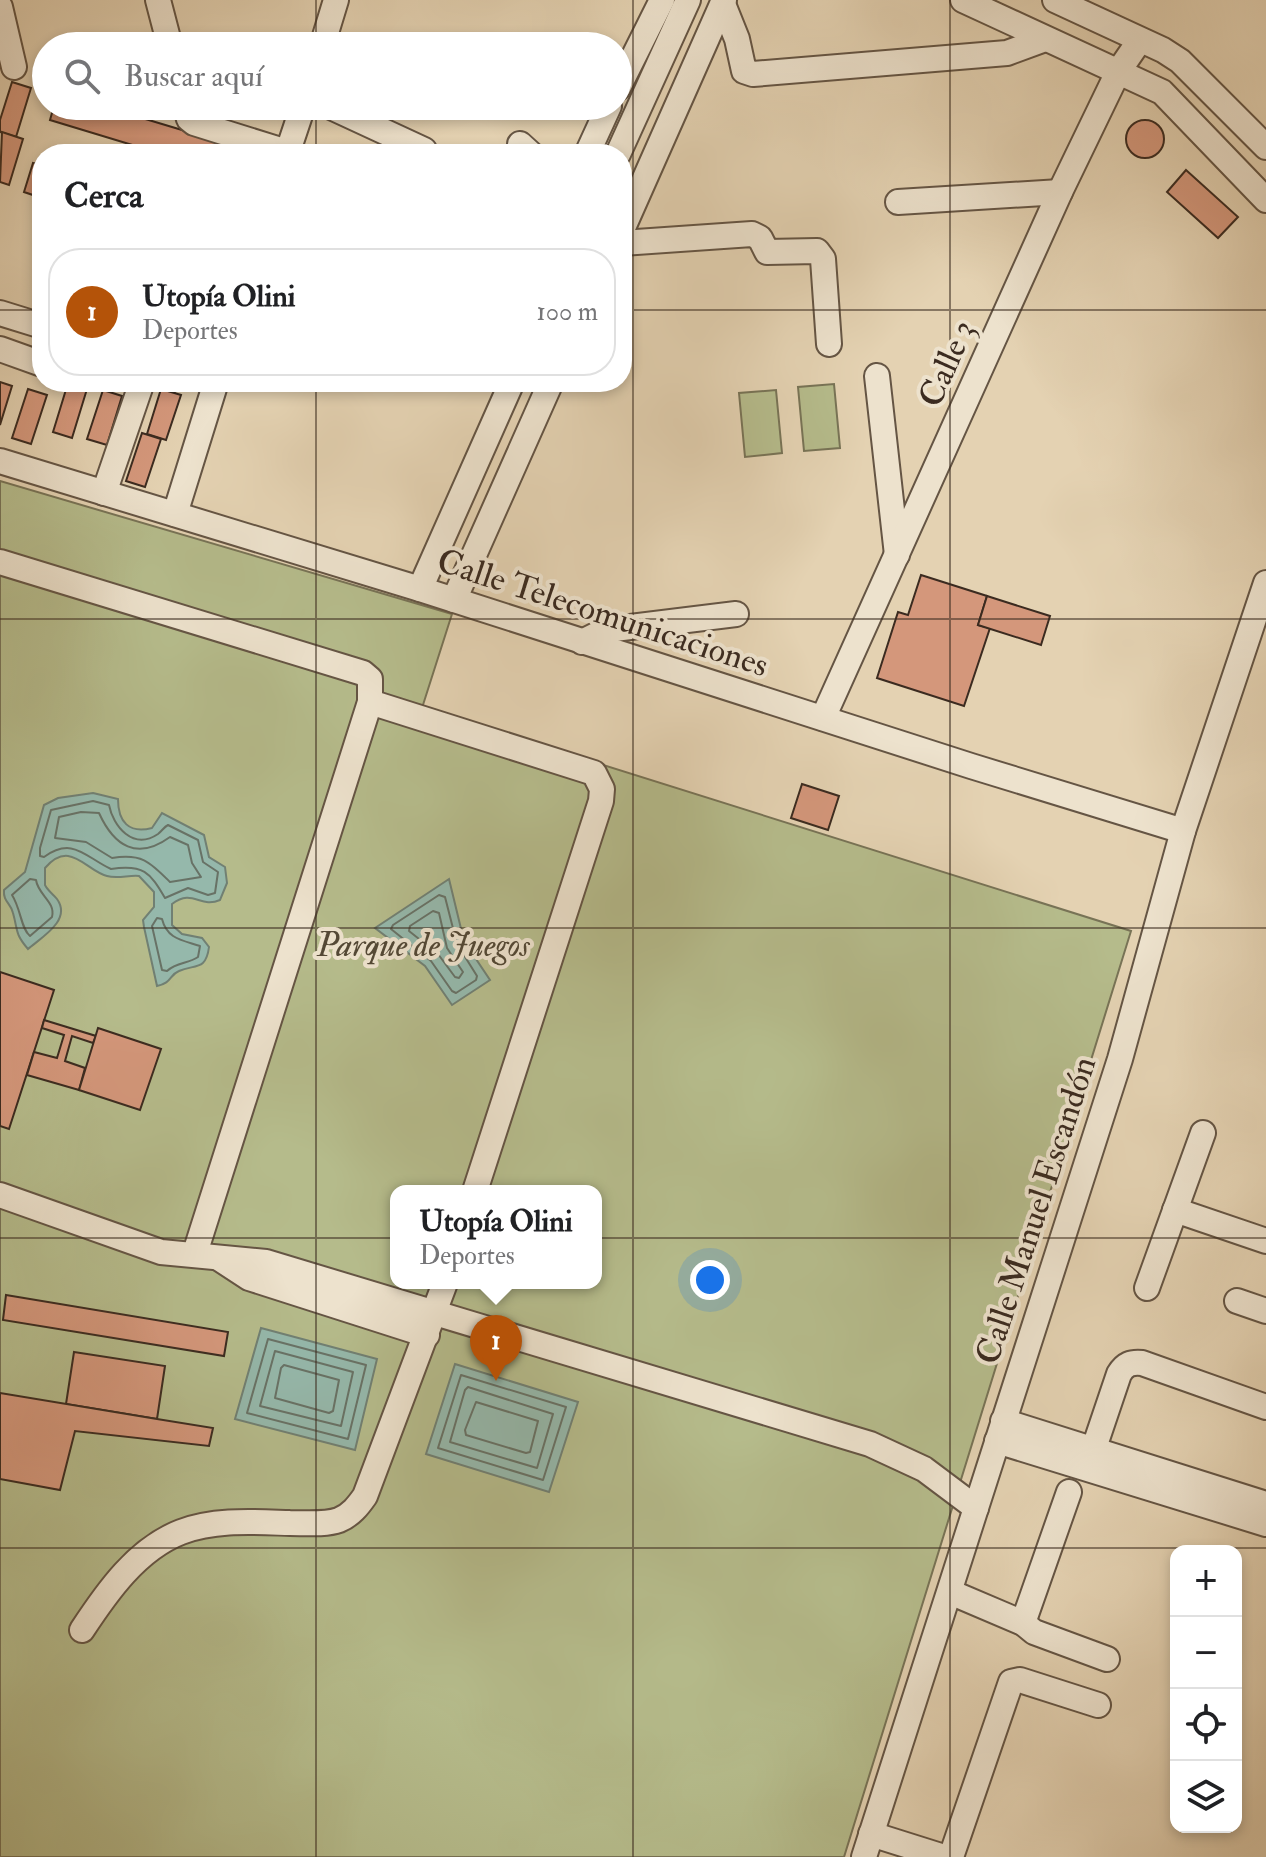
<!DOCTYPE html>
<html lang="es">
<head>
<meta charset="utf-8">
<style>
	:root { --surface:#fff; --page:#f2f2f2; --text:#202124; --muted:#757577; --line:#e0e0e0; --accent:#b45309 }
	body { margin:0; font-family:"IM FELL Double Pica",serif; background:var(--page); color:var(--text) }
	.controls { position:absolute; right:24px; bottom:24px; display:grid; overflow:hidden; border-radius:16px; box-shadow:0 4px 12px #0003 }
	.controls button { width:72px; height:72px; display:grid; place-items:center; padding:0; border:0; border-bottom:2px solid var(--line); background:var(--surface); color:var(--text); font:40px sans-serif }
	.you { position:absolute; left:710px; top:1280px; width:28px; height:28px; margin:-20px; border:6px solid #fff; border-radius:50%; background:#1a73e8; box-shadow:0 0 0 12px #1a73e833 }
	.badge { display:grid; place-items:center; width:52px; height:52px; border-radius:50%; background:var(--accent); color:#fff; font-size:26px; font-weight:700 }
	.pin { position:absolute; translate:-50% -66px; filter:drop-shadow(0 2px 4px #0008) }
	.pin::after { content:''; position:absolute; top:42px; width:28px; height:24px; background:inherit; clip-path:polygon(0 0,100% 0,50% 100%) }
	.popup { position:absolute; left:390px; top:1185px; width:212px; height:104px; box-sizing:border-box; display:grid; place-content:center; border-radius:16px; background:var(--surface); filter:drop-shadow(0 2px 6px #0005); font-size:26px; white-space:nowrap; color:var(--muted) }
	.popup b { font-size:30px; color:var(--text) }
	.popup::after { content:''; position:absolute; left:50%; top:100%; margin-left:-16px; border:16px solid transparent; border-top-color:var(--surface) }
	.list { margin:0; padding:0; list-style:none }
	h2 { display:flex; justify-content:space-between; align-items:center; height:104px; margin:0; padding:0 32px; font-size:34px }
	h2 small { font-size:26px; font-weight:400; color:var(--muted) }
	.list li { display:grid; grid-template-columns:52px 1fr auto; gap:24px; align-items:center; box-sizing:border-box; height:128px; margin:0 16px 16px; padding:0 16px; border:2px solid var(--line); border-radius:32px }
	.list b { display:block; font-size:30px; white-space:nowrap }
	.list p { margin:0; font-size:26px; white-space:nowrap; color:var(--muted) }
	.list em { font-size:26px; font-style:normal; color:var(--muted) }
	.icon { flex:none; width:44px; height:44px; fill:none; stroke:currentColor; stroke-width:2; stroke-linecap:round; stroke-linejoin:round }
	.map { position:relative; flex:none; width:1266px; height:1857px; overflow:hidden }
	.search { position:absolute; background:var(--surface); box-shadow:0 4px 12px #0003; left:32px; top:32px; width:600px; height:88px; display:flex; align-items:center; gap:20px; box-sizing:border-box; padding:0 28px; border-radius:44px; color:var(--muted); font-size:30px }
	.panel { position:absolute; background:var(--surface); box-shadow:0 4px 12px #0003; left:32px; top:144px; width:600px; height:248px; border-radius:32px }
	.map>svg:first-child { display:block }
	.green { fill:#b5bb8b; stroke:#787356; stroke-width:2; fill-rule:evenodd }
	.water { fill:#95b8ab; stroke:#718073; stroke-width:2 }
	.lines { fill:none; stroke-linecap:round; stroke-linejoin:round }
	.shore { stroke:#687266; stroke-width:2 }
	.building { fill:#d4977b; stroke:#3b2b20; stroke-width:2 }
	.minor-casing { stroke:#655544; stroke-width:28 }
	.minor { stroke:#ede2cd; stroke-width:24 }
	.grid { fill:none; stroke:#3b2b20; stroke-width:2; stroke-opacity:0.55 }
	.labels { text-anchor:middle; stroke-width:8; stroke-linejoin:round; paint-order:stroke }
	.street-label { font-size:34px; fill:#3b2b20; stroke:#ede2cd }
	.park-label { font-size:34px; font-style:italic; fill:#534835; stroke:#ede2cd }
</style>
</head>
<body>
<div class="map">
<svg width="1266" height="1857" viewBox="0 0 1266 1857">
	<rect width="100%" height="100%" fill="#e4d2b2"/>
	<filter id="stains"><feTurbulence type="fractalNoise" baseFrequency=".0025" numOctaves="4"/><feColorMatrix values="0 0 0 0 .2 0 0 0 0 .09 0 0 0 0 .02 0 0 0 .5 -.17"/></filter>
	<radialGradient id="worn" r=".72"><stop offset=".6" stop-color="#630" stop-opacity="0"/><stop offset="1" stop-color="#630" stop-opacity=".3"/></radialGradient>
	<g class="green">
		<path d="M834,384L840,448L804,451L798,387Z"/>
		<path d="M776,390L782,453L745,457L739,393Z"/>
		<path d="M0,481L452,614L422,708L1131,931L844,1857H0ZM396,1191H596V1283H396Z"/>
	</g>
	<g class="water">
		<path d="M93,793L118,799C118,822 129,834 152,828L162,813L204,835L209,857L225,867L227,883L220,900C200,909 193,888 172,904V925L182,934L202,938L209,947C206,971 195,964 179,971C169,975 172,983 157,986L144,927L143,920L154,907V892L139,876C129,875 117,879 107,876C85,870 70,839 45,868V885C48,891 53,894 57,899C72,920 42,937 28,949C15,934 18,931 13,913C11,903 3,902 4,890L25,872L44,805L58,798Z"/>
		<path d="M449,879L464,941L490,980L452,1005L425,966L375,928Z"/>
		<path d="M261,1328L377,1359L355,1450L235,1419Z"/>
		<path d="M455,1364L578,1402L549,1492L426,1454Z"/>
	</g>
	<g class="lines">
		<g class="shore">
			<path d="M93,801L109,805C113,826 133,851 158,834C162,831 164,827 168,825L198,840L203,862L218,872L215,893L208,895L188,888L165,898C150,872 143,864 111,869C85,857 73,836 44,857L40,856V848L51,810Z"/>
			<path d="M81,812L99,813C114,846 137,861 170,837L188,845L192,863L201,877L170,882C150,862 142,853 112,858L86,842L55,838L59,817Z"/>
			<path d="M30,879L36,880C38,895 56,902 52,917L30,936C21,929 21,909 12,895Z"/>
			<path d="M439,895L445,897L457,944L477,976L476,980L456,993L452,991L431,961L391,929L393,925Z"/>
			<path d="M433,911L439,913L447,948L463,972L459,978L455,977L438,954L409,931L410,926Z"/>
			<path d="M157,918L162,919C167,939 182,940 200,946L198,957C188,964 177,962 167,971L162,970L152,926Z"/>
			<path d="M268,1339L366,1365L348,1439L247,1413Z"/>
			<path d="M275,1351L353,1372L341,1426L260,1406Z"/>
			<path d="M284,1365L339,1380L333,1411L329,1413L275,1398L281,1368Z"/>
			<path d="M461,1375L566,1407L543,1480L438,1448Z"/>
			<path d="M468,1387L553,1414L537,1468L450,1442L465,1390Z"/>
			<path d="M476,1402L538,1421L530,1452L526,1453L466,1435L465,1430Z"/>
		</g>
	</g>
	<g class="building">
		<path d="M12,82L31,88L16,137L0,132V120Z"/>
		<path d="M54,106H102L232,145L229,154H162L50,120Z"/>
		<circle cx="1145" cy="139" r="19"/>
		<path d="M2,132L23,139L9,185L0,182Z"/>
		<path d="M33,163L42,165V198L24,192Z"/>
		<path d="M1186,170L1238,217L1218,238L1167,192Z"/>
		<path d="M0,382L12,386L0,425Z"/>
		<path d="M157,382H178L174,394L155,388Z"/>
		<path d="M68,383L87,389L72,438L53,432Z"/>
		<path d="M28,389L47,395L31,444L12,438Z"/>
		<path d="M161,389L181,395L166,440L147,434Z"/>
		<path d="M103,390L122,396L107,445L87,439Z"/>
		<path d="M142,433L161,439L145,487L126,481Z"/>
		<path d="M921,575L987,596L978,625L990,628L964,706L877,678L898,612L908,615Z"/>
		<path d="M987,596L1050,616L1041,645L978,625Z"/>
		<path d="M802,784L839,796L828,830L791,818Z"/>
		<path d="M0,972L54,990L9,1129L0,1126Z"/>
		<path d="M44,1020L96,1036L93,1043L72,1036L65,1061L85,1068L79,1090L27,1075L34,1052L57,1058L64,1035L42,1028Z"/>
		<path d="M98,1028L161,1049L140,1110L79,1090Z"/>
		<path d="M6,1295L228,1332L224,1356L3,1320Z"/>
		<path d="M74,1352L165,1366L157,1419L66,1404Z"/>
		<path d="M0,1393L157,1419L213,1428L209,1446L75,1431L60,1490L0,1479Z"/>
	</g>
	<g class="lines">
		<g class="minor-casing">
			<g id="minor">
				<path d="M158,0L170,46"/>
				<path d="M963,0L1162,92L1266,200"/>
				<path d="M1055,0L1163,50L1180,61L1266,147"/>
				<path d="M723,4L737,39L744,71L753,74L1007,53L1045,39"/>
				<path d="M0,7L14,67"/>
				<path d="M322,46L336,0"/>
				<path d="M618,88L662,0"/>
				<path d="M185,106L189,119L194,123L287,152"/>
				<path d="M329,106L424,150"/>
				<path d="M520,144L531,154"/>
				<path d="M287,154L303,106"/>
				<path d="M587,154L609,106"/>
				<path d="M618,154L688,0"/>
				<path d="M898,202L1060,192"/>
				<path d="M622,230L724,0"/>
				<path d="M622,243L752,234L760,238L767,252L817,251L823,259L829,344"/>
				<path d="M0,313L42,326"/>
				<path d="M0,349L42,364"/>
				<path d="M877,376L897,555"/>
				<path d="M0,461L420,589L971,766L1183,831"/>
				<path d="M104,493L142,382"/>
				<path d="M175,514L216,382"/>
				<path d="M0,562L363,673L370,679V702L195,1253"/>
				<path d="M420,589L512,382"/>
				<path d="M454,600L551,382"/>
				<path d="M582,642L606,630L736,614"/>
				<path d="M370,702L594,773L602,789L601,801L475,1191"/>
				<path d="M823,718L1060,192L1118,72L1140,40"/>
				<path d="M0,1195L161,1252L266,1262L870,1444L924,1469L976,1508"/>
				<path d="M1175,1210L1266,1241"/>
				<path d="M220,1259L249,1278L427,1335"/>
				<path d="M1147,1288L1203,1133"/>
				<path d="M1237,1301L1266,1311"/>
				<path d="M1003,1421L1266,1504"/>
				<path d="M997,1441L1266,1524"/>
				<path d="M1094,1448L1119,1374C1125,1364 1131,1362 1142,1363L1266,1407"/>
				<path d="M950,1592L1023,1623L1034,1632L1107,1659"/>
				<path d="M1023,1623L1069,1492"/>
				<path d="M82,1630C107,1592 137,1549 181,1532C215,1519 254,1522 290,1523C305,1523 325,1525 339,1520C351,1515 358,1506 365,1496L445,1283"/>
				<path d="M871,1834L944,1857"/>
				<path d="M864,1857L1120,1059L1183,831L1266,583"/>
				<path d="M951,1857L1011,1682L1020,1680L1098,1705"/>
			</g>
		</g>
		<use href="#minor" class="minor"/>
	</g>
	<path class="grid" d="M316,0V46M633,0V1857M950,0V1857M316,106V154M0,310H42M622,310H1266M316,382V1857M0,619H1266M0,928H1266M0,1238H1266M0,1548H1266"/>
	<g class="labels">
		<g class="street-label">
			<text transform="translate(946 363) rotate(-66)" y="12">Calle 3</text>
			<text transform="translate(603 612) rotate(18)" y="12">Calle Telecomunicaciones</text>
			<text transform="translate(1035 1210) rotate(-72)" y="12">Calle Manuel Escandón</text>
		</g>
		<g class="park-label">
			<text x="423" y="956">Parque de Juegos</text>
		</g>
	</g>
	<rect width="100%" height="100%" filter="url(#stains)"/>
	<rect width="100%" height="100%" fill="url(#worn)"/>
</svg>
<div class="controls">
<button>+</button>
<button>−</button>
<button><svg class="icon" aria-label="locate" viewBox="0 0 24 24"><circle cx="12" cy="12" r="6"/><path d="M12 2v4M12 18v4M2 12h4M18 12h4"/></svg></button>
<button><svg class="icon" aria-label="layers" viewBox="0 0 24 24"><path d="M12 4l9 5-9 5-9-5zM3 14l9 5 9-5"/></svg></button>
</div>
<div class="you"></div>
<div class="pin badge" style="left:496px;top:1381px">1</div>
<div class="popup"><b>Utopía Olini</b>Deportes</div>
<div class="search"><svg class="icon" aria-label="search" viewBox="0 0 24 24"><circle cx="10" cy="10" r="6"/><path d="M15 15l6 6"/></svg>Buscar aquí</div>
<section class="panel">
<h2>Cerca<small></small></h2>
<ul class="list">
<li><span class="badge">1</span><div><b>Utopía Olini</b><p>Deportes</p></div><em>100 m</em></li>
</ul>
</section>
</div>
</body>
</html>
